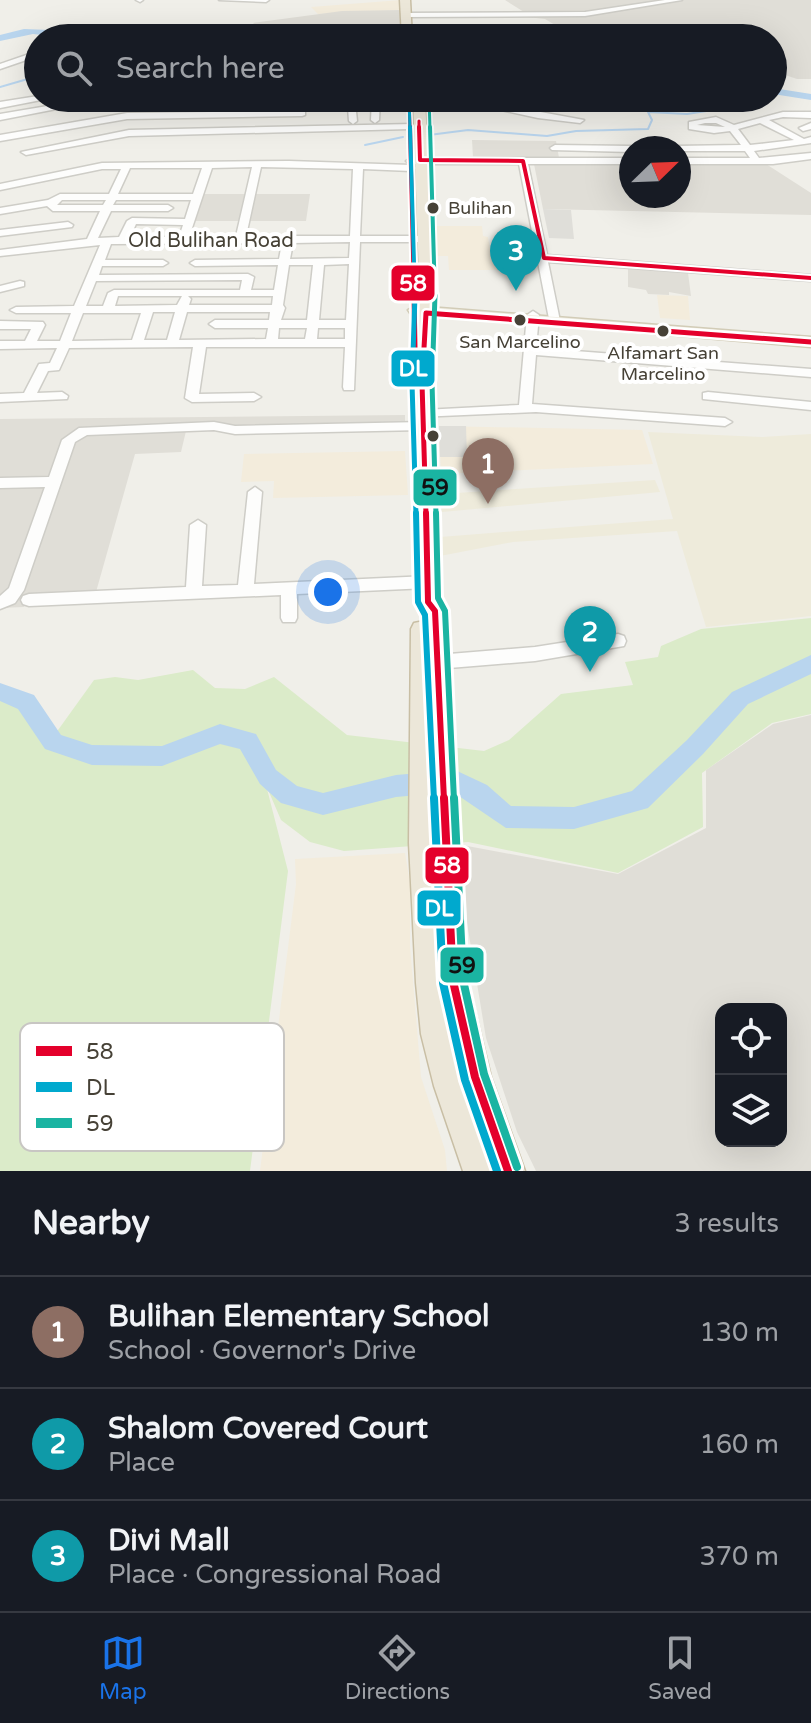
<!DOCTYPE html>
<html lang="en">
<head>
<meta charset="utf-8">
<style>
	:root { --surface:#171b24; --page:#242831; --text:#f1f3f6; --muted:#9ea1a6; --line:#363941; --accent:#1a73e8 }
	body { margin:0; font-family:"Varela Round",sans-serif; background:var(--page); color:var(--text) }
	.controls { position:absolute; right:24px; bottom:24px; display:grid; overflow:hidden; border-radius:16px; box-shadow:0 8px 32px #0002 }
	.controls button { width:72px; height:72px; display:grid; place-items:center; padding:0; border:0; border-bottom:2px solid var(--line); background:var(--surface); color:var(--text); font:40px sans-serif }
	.compass { position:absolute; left:619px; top:136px; width:72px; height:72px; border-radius:50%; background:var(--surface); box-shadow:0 8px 32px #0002; rotate:67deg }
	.you { position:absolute; left:328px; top:592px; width:28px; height:28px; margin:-20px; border:6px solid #fff; border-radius:50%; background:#1a73e8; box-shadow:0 0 0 12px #1a73e833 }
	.badge { display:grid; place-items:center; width:52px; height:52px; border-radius:50%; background:var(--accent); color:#fff; font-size:26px; font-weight:700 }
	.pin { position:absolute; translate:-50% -66px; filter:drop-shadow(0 2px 4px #0008) }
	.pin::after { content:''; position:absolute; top:42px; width:28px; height:24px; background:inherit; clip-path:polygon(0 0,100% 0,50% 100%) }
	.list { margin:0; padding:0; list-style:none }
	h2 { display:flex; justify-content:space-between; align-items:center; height:104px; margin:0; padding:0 32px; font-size:34px }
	h2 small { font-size:26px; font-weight:400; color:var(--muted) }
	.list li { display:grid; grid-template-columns:52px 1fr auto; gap:24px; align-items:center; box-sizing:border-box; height:112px; padding:0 32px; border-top:2px solid var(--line) }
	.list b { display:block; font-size:30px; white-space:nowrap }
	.list p { margin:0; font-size:26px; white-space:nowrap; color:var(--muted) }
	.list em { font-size:26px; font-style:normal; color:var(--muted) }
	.icon { flex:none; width:44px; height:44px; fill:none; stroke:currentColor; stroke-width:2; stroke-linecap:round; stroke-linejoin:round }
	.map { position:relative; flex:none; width:811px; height:1171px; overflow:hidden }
	.search { position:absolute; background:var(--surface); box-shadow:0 8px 32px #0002; left:24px; right:24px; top:24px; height:88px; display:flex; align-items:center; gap:20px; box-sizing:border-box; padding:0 28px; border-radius:44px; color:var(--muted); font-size:30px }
	.sheet { height:440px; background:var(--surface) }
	nav { display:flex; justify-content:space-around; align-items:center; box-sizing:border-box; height:112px; border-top:2px solid var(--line); background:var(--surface); font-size:22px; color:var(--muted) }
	nav a { display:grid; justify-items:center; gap:4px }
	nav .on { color:var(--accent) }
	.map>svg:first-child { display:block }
	.commercial { fill:#f3ecdc }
	.industrial { fill:#e0ded7; fill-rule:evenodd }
	.education { fill:#eeebdb }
	.green { fill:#dbebc9 }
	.parking { fill:#dfded9 }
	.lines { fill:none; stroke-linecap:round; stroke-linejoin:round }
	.stream { stroke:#b9d5ee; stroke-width:2 }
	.river { fill:#b9d5ee; fill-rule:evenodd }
	.minor-casing { stroke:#cecdc7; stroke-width:3 }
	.major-casing { stroke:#d2ccb7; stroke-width:3 }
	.highway-casing { stroke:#c8bea4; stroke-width:3 }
	.minor { fill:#fdfdfc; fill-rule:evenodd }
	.major { fill:#f1eee4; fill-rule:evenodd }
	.highway { fill:#ece7d9; fill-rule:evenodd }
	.bus-1-far4-casing { stroke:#fff; stroke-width:6 }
	.bus-1-far3-casing { stroke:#fff; stroke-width:8 }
	.bus-1-far2-casing { stroke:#fff; stroke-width:10 }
	.bus-1-far1-casing { stroke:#fff; stroke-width:12 }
	.bus-1-casing { stroke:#fff; stroke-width:14 }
	.bus-2-far4-casing { stroke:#fff; stroke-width:6 }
	.bus-2-far3-casing { stroke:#fff; stroke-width:8 }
	.bus-2-far2-casing { stroke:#fff; stroke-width:10 }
	.bus-2-far1-casing { stroke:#fff; stroke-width:12 }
	.bus-2-casing { stroke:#fff; stroke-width:14 }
	.bus-3-far4-casing { stroke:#fff; stroke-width:6 }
	.bus-3-far3-casing { stroke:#fff; stroke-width:8 }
	.bus-3-far2-casing { stroke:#fff; stroke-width:10 }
	.bus-3-far1-casing { stroke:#fff; stroke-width:12 }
	.bus-3-casing { stroke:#fff; stroke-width:14 }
	.bus-1-far4 { stroke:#e4002b; stroke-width:3 }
	.bus-1-far3 { stroke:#e4002b; stroke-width:4 }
	.bus-1-far2 { stroke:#e4002b; stroke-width:5 }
	.bus-1-far1 { stroke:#e4002b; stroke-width:6 }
	.bus-1 { stroke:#e4002b; stroke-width:8 }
	.bus-2-far4 { stroke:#00a9ce; stroke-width:3 }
	.bus-2-far3 { stroke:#00a9ce; stroke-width:4 }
	.bus-2-far2 { stroke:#00a9ce; stroke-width:5 }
	.bus-2-far1 { stroke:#00a9ce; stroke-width:6 }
	.bus-2 { stroke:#00a9ce; stroke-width:8 }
	.bus-3-far4 { stroke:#1ab4a2; stroke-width:3 }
	.bus-3-far3 { stroke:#1ab4a2; stroke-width:4 }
	.bus-3-far2 { stroke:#1ab4a2; stroke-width:5 }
	.bus-3-far1 { stroke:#1ab4a2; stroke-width:6 }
	.bus-3 { stroke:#1ab4a2; stroke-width:8 }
	.bus-dot { fill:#464136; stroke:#fff; stroke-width:3 }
	.labels { text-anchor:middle; stroke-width:8; stroke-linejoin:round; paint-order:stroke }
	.far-bus-label { font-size:18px; fill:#464136; stroke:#fff }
	.far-street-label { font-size:20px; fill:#464136; stroke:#fff }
	.key { fill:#fff; stroke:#c8c6c3; stroke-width:2 }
	.key-label { font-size:22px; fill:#464136 }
	.line-badge { stroke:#fff; stroke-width:3 }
	.badge-label { font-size:22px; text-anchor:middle; font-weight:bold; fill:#fff }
	.pale-badge-label { font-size:22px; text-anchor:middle; font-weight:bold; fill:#111 }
</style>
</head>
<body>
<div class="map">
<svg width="811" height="1171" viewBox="0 0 811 1171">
	<rect width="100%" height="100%" fill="#f0efe9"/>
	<g class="commercial">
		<path d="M401,0V10L318,14L311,7Z"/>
		<path d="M430,226H482L483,236L488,237L491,256H509L511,270H449L448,256H431Z"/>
		<path d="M657,295L688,296L690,320L660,318Z"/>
		<path d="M439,426L642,430L653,464L441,474Z"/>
		<path d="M405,451L408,495L273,498L274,481L241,482L244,454Z"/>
		<path d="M405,853L410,883V946L421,1077L445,1150L447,1171H260L296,884L295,859Z"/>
	</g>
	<g class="industrial">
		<path d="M505,0H811V79H797L773,71V38H577L545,19L527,17L524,12Z"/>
		<path d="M401,10L402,30L381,35L257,27L253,23L342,11Z"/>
		<path d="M472,140L556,141L559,158L473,157Z"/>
		<path d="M534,164H631V196H679V164H766L811,193V215L543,209Z"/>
		<path d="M203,194H310L306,221H194Z"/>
		<path d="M628,269L688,273L691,296L669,292V295L648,294L646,290L628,287Z"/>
		<path d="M405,415V429L186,431L181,452L135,454L96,592L32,595L24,607L0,608V419Z"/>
		<path d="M811,715V1171H536L517,1132L486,1038L467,923L462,845L618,874L706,828V770L773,724ZM721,1009H781V1141H721Z"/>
	</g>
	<g class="education">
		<path d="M648,432L762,437L811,434V616L706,627L677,531L513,542L440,556V537L673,519Z"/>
		<path d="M655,480L660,492L442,512L441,494Z"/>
	</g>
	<path class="green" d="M811,618V714L772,723L702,773L703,827L618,873L468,842L344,851L310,842L281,820L266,785L288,871L250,1171H0V697L21,706L48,744L94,680L115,677L138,680L193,670L215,688L245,689L274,677L347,735L484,751L509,740L561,694L633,685L625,662L658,657L661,646L701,629Z"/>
	<g class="parking">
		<path d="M543,209L571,210L574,239L549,238Z"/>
		<path d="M439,426H466L467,457H440Z"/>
	</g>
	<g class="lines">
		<g class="stream">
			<path d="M0,87L38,76"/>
			<path d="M429,135L468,130L547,136L576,131L648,129L652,120L648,112L687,114L726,108V98"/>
			<path d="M365,145L403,137"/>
		</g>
		<g class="river">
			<path d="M24,29L50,30L71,38L33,34L0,41V35Z"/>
			<path d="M304,31L344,38H263L268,35Z"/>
			<path d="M773,88L811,94V100L773,94Z"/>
			<path d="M811,655V674L748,704L703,754L648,808L574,829L506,828L453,792L396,797L323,815L281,803L260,784L240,749L220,744L162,766L92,765L45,749L18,709L0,701V683L34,695L61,735L92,745L162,746L220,724L256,734L276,770L297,786L323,793L396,775L455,770L487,785L511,806L574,807L632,791L687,740L732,692Z"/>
		</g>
		<g class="minor-casing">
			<g id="minor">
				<path d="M136,0H143L140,2Z"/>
				<path d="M219,0H269L266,2Z"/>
				<path d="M665,0H682L585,16L405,17L402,15L405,13L585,12Z"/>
				<path d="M38,51V56L0,69V64Z"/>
				<path d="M38,96L41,100L0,108V102Z"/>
				<path d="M95,98H113L0,120V114Z"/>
				<path d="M372,98H380L379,120L375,123L371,120Z"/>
				<path d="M405,99H469L584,120L580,123L538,118L469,103L409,101Z"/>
				<path d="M304,101L355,102L357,121L353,124L349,121L348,107L301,106L300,104Z"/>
				<path d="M305,111V115L302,116L127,119L0,141V135L127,113Z"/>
				<path d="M783,112H811V118L783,117L769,120L804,139L811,137V143L754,151L759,158L811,153V159L773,164H679V158H750L745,151H679V148H674L676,146L741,145L730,131L714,133L689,129V122L716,117L734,125ZM705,123H716L725,127L697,125ZM760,123L794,140L750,145L738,129Z"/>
				<path d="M811,123V129L803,131L799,128Z"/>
				<path d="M413,124V128L410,129L129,136L26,155L21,152L129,130Z"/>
				<path d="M555,145L631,146L635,148H631V152L552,150L550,148Z"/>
				<path d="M631,158V164H528L547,255L811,275V281L548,262L560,321L558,324H550L519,164H411L406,161L411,158Z"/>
				<path d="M289,161L411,165L416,168L411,171L363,169L360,236H423L428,239L423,242H360L354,390H344L343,387L345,347H206L199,394L254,393L261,397L254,401L192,402L185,398L193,347L69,348L59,370L48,371L37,393L62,392L68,396L67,399L0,402V394L24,393L39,364L50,363L57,348L0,349V341H25L31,329H0V321L43,322L45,325L37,341H60L71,313H16L10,310L16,307L74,306L100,245L0,256V250L87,239L100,211H53L47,206L0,214V208L48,200L60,194H109L121,169H102L0,190V184L102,163ZM252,167L236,236L189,237L212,168ZM261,167L353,169L350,236H246ZM130,168H202L193,194H118ZM62,200H106L103,205H57ZM116,200H191L185,219L132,218L127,221L119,237L98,238L111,211H168L173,208L168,205H113ZM136,224L183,225L179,237H130ZM350,242L349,258L290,259L293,243ZM282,243L279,259L195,260L190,263L195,266L278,265L274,290H251L254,277L248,274L99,275L102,266H163L168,263L163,260H105L111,244ZM349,264L346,320H319L324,265ZM289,265H313L307,320H281L285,308L283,305ZM242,280L240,290H114L108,293L103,306H86L96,281ZM118,296H182L177,305L115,306ZM188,296H273L272,305H189L191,299ZM153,312H175L167,340H144ZM187,312H270L269,320H215L209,324L215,328H268L266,339L179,340ZM83,313H141L132,340L72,341ZM279,328H307L305,339H278ZM318,328H345V339H317Z"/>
				<path d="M68,222L73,225L72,227L0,236V230Z"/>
				<path d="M20,281L24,282V286L0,292V286Z"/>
				<path d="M533,311L539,315L536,348L811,369V377L536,355L532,404L725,418L732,422L725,426L536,412L418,417V411L423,410L519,405L527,315Z"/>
				<path d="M708,392L811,402V410L703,399V393Z"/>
				<path d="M214,422L235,426L423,422L430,426L423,430L235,434L214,430L87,435L75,442L24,590L15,603L0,609V596L9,588L45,487L0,488V478L49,477L62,440L79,428Z"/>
				<path d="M255,487L262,492L254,584L428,576L436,582L428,588L297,594V618L295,622H283L281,618V595L29,606L23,604L21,600L23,596L29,594L186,587L190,525L198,520L206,525L202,586L238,585L248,492Z"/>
				<path d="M618,634L624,636L626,641L624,646L535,661L437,669L431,667L428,662L431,657L437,655L535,647Z"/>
			</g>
		</g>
		<g class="major-casing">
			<path id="major" d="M415,306L811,337V347L410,313L408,310Z"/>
		</g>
		<g class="highway-casing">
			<g id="highway">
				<path d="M400,0H410L412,38H402Z"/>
				<path d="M413,98H425L434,278L431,383L439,600L446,611L468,981L491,1077L525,1171H463L434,1086L421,1034L416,983L409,843L411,629L414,623L424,621V613L417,602L413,383L419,278Z"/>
			</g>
		</g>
		<use href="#minor" class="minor"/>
		<use href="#major" class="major"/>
		<use href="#highway" class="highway"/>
		<g class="bus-1-far4-casing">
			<g id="bus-1-far4">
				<path d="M409,98L410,129"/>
				<path d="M419,121V129"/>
			</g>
		</g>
		<g class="bus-1-far3-casing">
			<g id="bus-1-far3">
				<path d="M410,127L414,297"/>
				<path d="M419,127L420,160L523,161L544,258L811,278"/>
			</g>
		</g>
		<g class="bus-1-far2-casing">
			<g id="bus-1-far2">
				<path d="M414,295L415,348"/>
				<path d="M426,515L422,383L426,313L811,342"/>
			</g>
		</g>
		<g class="bus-1-far1-casing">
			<path id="bus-1-far1" d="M426,513L428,602L435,611L444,800"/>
		</g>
		<g class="bus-1-casing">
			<path id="bus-1" d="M444,798L453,981L475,1077L508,1171"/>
		</g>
		<g class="bus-2-far4-casing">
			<path id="bus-2-far4" d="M409,98L410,129"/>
		</g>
		<g class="bus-2-far3-casing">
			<path id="bus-2-far3" d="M410,127L415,297"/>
		</g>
		<g class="bus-2-far2-casing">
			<path id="bus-2-far2" d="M415,295L412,383L416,515"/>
		</g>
		<g class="bus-2-far1-casing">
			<path id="bus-2-far1" d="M416,513L418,602L425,615L434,800"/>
		</g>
		<g class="bus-2-casing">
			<path id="bus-2" d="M434,798L443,983L465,1080L497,1171"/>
		</g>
		<g class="bus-3-far4-casing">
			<path id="bus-3-far4" d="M429,98L430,129"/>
		</g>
		<g class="bus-3-far3-casing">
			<path id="bus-3-far3" d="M430,127L435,297"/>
		</g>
		<g class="bus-3-far2-casing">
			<path id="bus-3-far2" d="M435,295L432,383L436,515"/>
		</g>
		<g class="bus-3-far1-casing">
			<path id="bus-3-far1" d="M436,513L438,598L445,611L454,800"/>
		</g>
		<g class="bus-3-casing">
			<path id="bus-3" d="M454,798L463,980L484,1074L517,1167"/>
		</g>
		<use href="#bus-1-far4" class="bus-1-far4"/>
		<use href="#bus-1-far3" class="bus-1-far3"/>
		<use href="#bus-1-far2" class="bus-1-far2"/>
		<use href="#bus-1-far1" class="bus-1-far1"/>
		<use href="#bus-1" class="bus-1"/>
		<use href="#bus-2-far4" class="bus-2-far4"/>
		<use href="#bus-2-far3" class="bus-2-far3"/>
		<use href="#bus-2-far2" class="bus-2-far2"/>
		<use href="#bus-2-far1" class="bus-2-far1"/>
		<use href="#bus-2" class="bus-2"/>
		<use href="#bus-3-far4" class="bus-3-far4"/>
		<use href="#bus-3-far3" class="bus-3-far3"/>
		<use href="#bus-3-far2" class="bus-3-far2"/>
		<use href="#bus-3-far1" class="bus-3-far1"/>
		<use href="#bus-3" class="bus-3"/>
	</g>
	<g class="bus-dot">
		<circle cx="433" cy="208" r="7"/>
		<circle cx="520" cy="320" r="7"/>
		<circle cx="663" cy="331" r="7"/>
		<circle cx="433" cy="436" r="7"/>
	</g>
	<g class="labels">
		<g class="far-bus-label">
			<text x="448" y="214" text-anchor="start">Bulihan</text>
			<text x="520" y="348">San Marcelino</text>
			<text x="663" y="359">Alfamart San<tspan x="663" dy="21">Marcelino</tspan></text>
		</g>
		<g class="far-street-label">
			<text x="211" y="247">Old Bulihan Road</text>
		</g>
	</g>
	<rect x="20" y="1023" width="264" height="128" rx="12" class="key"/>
	<rect x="36" y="1046" width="36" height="10" fill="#e4002b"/>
	<rect x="36" y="1082" width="36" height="10" fill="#00a9ce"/>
	<rect x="36" y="1118" width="36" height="10" fill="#1ab4a2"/>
	<g class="key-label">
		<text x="86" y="1059">58</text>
		<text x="86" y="1095">DL</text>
		<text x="86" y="1131">59</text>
	</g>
	<g class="line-badge">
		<rect x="390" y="264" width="46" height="38" rx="8" fill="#e4002b"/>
		<rect x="390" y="349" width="46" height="39" rx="8" fill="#00a9ce"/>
		<rect x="412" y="468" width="46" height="39" rx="8" fill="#1ab4a2"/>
		<rect x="424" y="846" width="46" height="39" rx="8" fill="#e4002b"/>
		<rect x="416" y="889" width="46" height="38" rx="8" fill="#00a9ce"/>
		<rect x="439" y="946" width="46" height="38" rx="8" fill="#1ab4a2"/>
	</g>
	<g class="badge-label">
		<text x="413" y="291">58</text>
		<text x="413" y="376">DL</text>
		<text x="447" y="873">58</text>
		<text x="439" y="916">DL</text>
	</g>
	<g class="pale-badge-label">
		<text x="435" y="495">59</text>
		<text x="462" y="973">59</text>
	</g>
</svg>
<div class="controls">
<button><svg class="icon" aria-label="locate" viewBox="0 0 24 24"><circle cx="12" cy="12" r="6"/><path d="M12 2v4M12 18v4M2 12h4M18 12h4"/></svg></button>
<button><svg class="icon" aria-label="layers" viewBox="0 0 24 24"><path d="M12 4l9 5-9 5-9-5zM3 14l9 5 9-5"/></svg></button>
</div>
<svg class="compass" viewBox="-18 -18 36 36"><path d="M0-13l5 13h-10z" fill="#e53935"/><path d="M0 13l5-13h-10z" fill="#9ea1a6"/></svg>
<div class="you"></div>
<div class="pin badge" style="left:488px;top:504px;background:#8d6e63">1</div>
<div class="pin badge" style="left:590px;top:672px;background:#0f9aa8">2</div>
<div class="pin badge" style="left:516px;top:291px;background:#0f9aa8">3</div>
<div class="search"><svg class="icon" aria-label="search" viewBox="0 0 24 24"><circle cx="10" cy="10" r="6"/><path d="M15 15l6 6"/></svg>Search here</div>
</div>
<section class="sheet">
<h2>Nearby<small>3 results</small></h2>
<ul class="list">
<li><span class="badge" style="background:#8d6e63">1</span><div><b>Bulihan Elementary School</b><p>School · Governor's Drive</p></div><em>130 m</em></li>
<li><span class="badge" style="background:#0f9aa8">2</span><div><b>Shalom Covered Court</b><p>Place</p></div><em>160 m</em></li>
<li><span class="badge" style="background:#0f9aa8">3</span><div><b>Divi Mall</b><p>Place · Congressional Road</p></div><em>370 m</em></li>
</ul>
</section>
<nav>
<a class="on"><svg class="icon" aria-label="map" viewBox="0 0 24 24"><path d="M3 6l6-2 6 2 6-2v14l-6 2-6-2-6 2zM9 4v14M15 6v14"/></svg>Map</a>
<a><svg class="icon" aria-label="directions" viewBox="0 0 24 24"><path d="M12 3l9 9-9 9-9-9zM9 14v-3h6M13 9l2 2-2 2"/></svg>Directions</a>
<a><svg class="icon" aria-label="saved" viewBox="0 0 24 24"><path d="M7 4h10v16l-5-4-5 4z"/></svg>Saved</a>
</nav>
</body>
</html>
